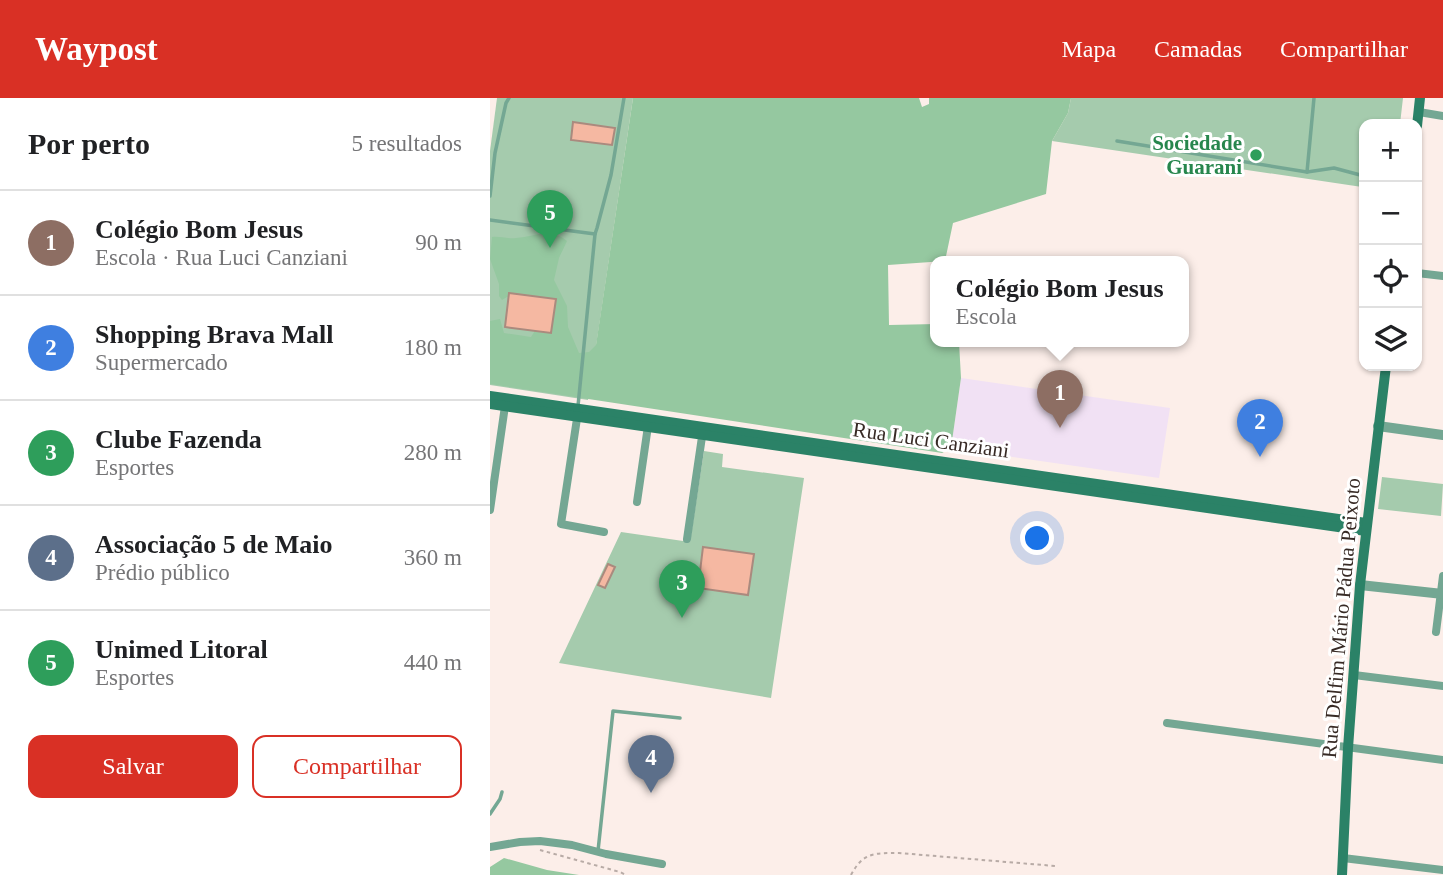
<!DOCTYPE html>
<html lang="pt">
<head>
<meta charset="utf-8">
<style>
	:root { --surface:#fff; --page:#f6f6f6; --text:#202124; --muted:#757577; --line:#e0e0e0; --accent:#d93025 }
	body { margin:0; font-family:"Times New Roman",serif; background:var(--page); color:var(--text) }
	.controls { position:absolute; right:21px; top:21px; display:grid; overflow:hidden; border-radius:14px; box-shadow:0 2px 5px #0004 }
	.controls button { width:63px; height:63px; display:grid; place-items:center; padding:0; border:0; border-bottom:2px solid var(--line); background:var(--surface); color:var(--text); font:35px sans-serif }
	.you { position:absolute; left:548px; top:441px; width:24px; height:24px; margin:-18px; border:5px solid #fff; border-radius:50%; background:#1a73e8; box-shadow:0 0 0 10px #1a73e833 }
	.badge { display:grid; place-items:center; width:46px; height:46px; border-radius:50%; background:var(--accent); color:#fff; font-size:23px; font-weight:700 }
	.pin { position:absolute; translate:-50% -58px; filter:drop-shadow(0 2px 4px #0008) }
	.pin::after { content:''; position:absolute; top:37px; width:24px; height:21px; background:inherit; clip-path:polygon(0 0,100% 0,50% 100%) }
	.popup { position:absolute; left:440px; top:158px; width:259px; height:91px; box-sizing:border-box; display:grid; place-content:center; border-radius:14px; background:var(--surface); filter:drop-shadow(0 2px 5px #0005); font-size:23px; white-space:nowrap; color:var(--muted) }
	.popup b { font-size:26px; color:var(--text) }
	.popup::after { content:''; position:absolute; left:50%; top:100%; margin-left:-14px; border:14px solid transparent; border-top-color:var(--surface) }
	.list { margin:0; padding:0; list-style:none }
	h2 { display:flex; justify-content:space-between; align-items:center; height:91px; margin:0; padding:0 28px; font-size:30px }
	h2 small { font-size:23px; font-weight:400; color:var(--muted) }
	.list li { display:grid; grid-template-columns:46px 1fr auto; gap:21px; align-items:center; box-sizing:border-box; height:105px; padding:0 28px; border-top:2px solid var(--line) }
	.list b { display:block; font-size:26px; white-space:nowrap }
	.list p { margin:0; font-size:23px; white-space:nowrap; color:var(--muted) }
	.list em { font-size:23px; font-style:normal; color:var(--muted) }
	.actions { display:flex; gap:14px; padding:21px 28px }
	.actions a { flex:1; padding:16px 0; border:2px solid var(--accent); border-radius:14px; text-align:center; font-size:24px; color:var(--accent) }
	.actions .main { background:var(--accent); color:#fff }
	.icon { flex:none; width:38px; height:38px; fill:none; stroke:currentColor; stroke-width:2; stroke-linecap:round; stroke-linejoin:round }
	.map { position:relative; flex:none; width:953px; height:777px; overflow:hidden }
	header { display:flex; align-items:center; gap:42px; box-sizing:border-box; height:98px; padding:0 35px; background:var(--accent); color:#fff }
	header strong { font-size:33px }
	nav { display:flex; gap:38px; margin-inline-start:auto; font-size:24px }
	main { display:flex }
	aside { flex:1; background:var(--surface) }
	.map>svg:first-child { display:block }
	.education { fill:#f1e1f4 }
	.green { fill:#a5cbad }
	.forest { fill:#95c8a0 }
	.building { fill:#f5b8a2; stroke:#aa8a7e; stroke-width:2 }
	.lines { fill:none; stroke-linecap:round; stroke-linejoin:round }
	.path { stroke:#b8aba6; stroke-width:2; stroke-dasharray:3.5 3.5; stroke-linecap:butt }
	.service { stroke:#74a793; stroke-width:3.5 }
	.minor { stroke:#74a793; stroke-width:8 }
	.tertiary { stroke:#74a793; stroke-width:10 }
	.secondary { stroke:#2b8267; stroke-width:10 }
	.leisure-dot { fill:#2e9e5b; stroke:#fff; stroke-width:2.5 }
	.labels { text-anchor:middle; stroke-width:6; stroke-linejoin:round; paint-order:stroke }
	.leisure-label { font-size:21px; font-weight:bold; fill:#27864d; stroke:#fff; text-anchor:end }
	.street-label { font-size:21px; fill:#372a25; stroke:#fff }
</style>
</head>
<body>
<header>
<strong>Waypost</strong>
<nav><a>Mapa</a><a>Camadas</a><a>Compartilhar</a></nav>
</header>
<main>
<aside>
<h2>Por perto<small>5 resultados</small></h2>
<ul class="list">
<li><span class="badge" style="background:#8d6e63">1</span><div><b>Colégio Bom Jesus</b><p>Escola · Rua Luci Canziani</p></div><em>90 m</em></li>
<li><span class="badge" style="background:#3f7fe0">2</span><div><b>Shopping Brava Mall</b><p>Supermercado</p></div><em>180 m</em></li>
<li><span class="badge" style="background:#2e9e5b">3</span><div><b>Clube Fazenda</b><p>Esportes</p></div><em>280 m</em></li>
<li><span class="badge" style="background:#5c6f8a">4</span><div><b>Associação 5 de Maio</b><p>Prédio público</p></div><em>360 m</em></li>
<li><span class="badge" style="background:#2e9e5b">5</span><div><b>Unimed Litoral</b><p>Esportes</p></div><em>440 m</em></li>
</ul>
<div class="actions"><a class="main">Salvar</a><a>Compartilhar</a></div>
</aside>
<div class="map">
<svg width="953" height="777" viewBox="0 0 953 777">
	<rect width="100%" height="100%" fill="#fceee9"/>
	<path class="education" d="M471,280L680,310L669,380L461,350Z"/>
	<g class="green">
		<path d="M7,0H143L98,302L0,287V53Z"/>
		<path d="M581,0H913L910,26H874V71L872,89L562,43L578,15Z"/>
		<path d="M214,353L233,356L232,369L314,380L281,600L69,565L131,434L200,444Z"/>
		<path d="M892,379L953,386L951,418L888,411Z"/>
	</g>
	<g class="forest">
		<path d="M143,0H429L432,9L439,6V0H581L578,15L562,43L556,96L463,125L455,163L398,167L399,227L446,226V244H469L471,280L461,350L452,355L0,286V223L10,221L14,235L41,239L50,225L65,210L63,206L17,199L12,202L9,198V186L0,161L2,139C10,138 17,141 26,140C45,139 59,129 77,143L69,160L64,182L77,208L78,229L89,255L99,254L106,247Z"/>
		<path d="M14,760L57,772L89,777H0V769Z"/>
	</g>
	<g class="building">
		<path d="M83,24L125,30L122,47L81,42Z"/>
		<path d="M19,195L66,201L61,235L15,229Z"/>
		<path d="M213,449L264,456L258,497L208,490Z"/>
		<path d="M118,466L125,469L115,490L108,487Z"/>
	</g>
	<g class="lines">
		<g class="path">
			<path d="M50,752L130,774L136,777"/>
			<path d="M361,777C373,754 385,755 409,755L565,768"/>
		</g>
		<g class="service">
			<path d="M627,43L817,74L844,70L874,78"/>
			<path d="M817,74L824,0"/>
			<path d="M0,98L5,55L16,5L19,0"/>
			<path d="M0,122L105,136L107,130L121,77L134,0"/>
			<path d="M88,308L105,136"/>
			<path d="M0,716L10,701L12,694"/>
			<path d="M108,753L123,613L190,620"/>
		</g>
		<g class="minor">
			<path d="M929,14L953,18"/>
			<path d="M927,175L953,178"/>
			<path d="M88,314L71,426L114,434"/>
			<path d="M147,404L158,328"/>
			<path d="M0,412L15,308"/>
			<path d="M197,441L213,332"/>
			<path d="M946,534L953,478"/>
			<path d="M864,577L953,588"/>
			<path d="M677,625L953,662"/>
			<path d="M0,749L30,744L50,743L82,747L116,756L172,766"/>
			<path d="M853,760L953,772"/>
		</g>
		<g class="tertiary">
			<path d="M888,328L953,337"/>
			<path d="M870,487L953,496"/>
		</g>
		<g class="secondary">
			<path d="M927,28L930,0"/>
			<path d="M0,298L876,425"/>
			<path d="M0,306L876,433"/>
			<path d="M852,777L858,650L870,487L896,268"/>
		</g>
	</g>
	<circle class="leisure-dot" cx="766" cy="57" r="7"/>
	<g class="labels">
		<g class="leisure-label">
			<text x="752" y="52">Sociedade<tspan x="752" dy="24">Guarani</tspan></text>
		</g>
		<g class="street-label">
			<text transform="translate(441 342) rotate(8)" y="7">Rua Luci Canziani</text>
			<text transform="translate(851 520) rotate(-85)" y="7">Rua Delfim Mário Pádua Peixoto</text>
		</g>
	</g>
</svg>
<div class="controls">
<button>+</button>
<button>−</button>
<button><svg class="icon" aria-label="locate" viewBox="0 0 24 24"><circle cx="12" cy="12" r="6"/><path d="M12 2v4M12 18v4M2 12h4M18 12h4"/></svg></button>
<button><svg class="icon" aria-label="layers" viewBox="0 0 24 24"><path d="M12 4l9 5-9 5-9-5zM3 14l9 5 9-5"/></svg></button>
</div>
<div class="you"></div>
<div class="pin badge" style="left:570px;top:330px;background:#8d6e63">1</div>
<div class="popup"><b>Colégio Bom Jesus</b>Escola</div>
<div class="pin badge" style="left:770px;top:359px;background:#3f7fe0">2</div>
<div class="pin badge" style="left:192px;top:520px;background:#2e9e5b">3</div>
<div class="pin badge" style="left:161px;top:695px;background:#5c6f8a">4</div>
<div class="pin badge" style="left:60px;top:150px;background:#2e9e5b">5</div>
</div>
</main>
</body>
</html>
